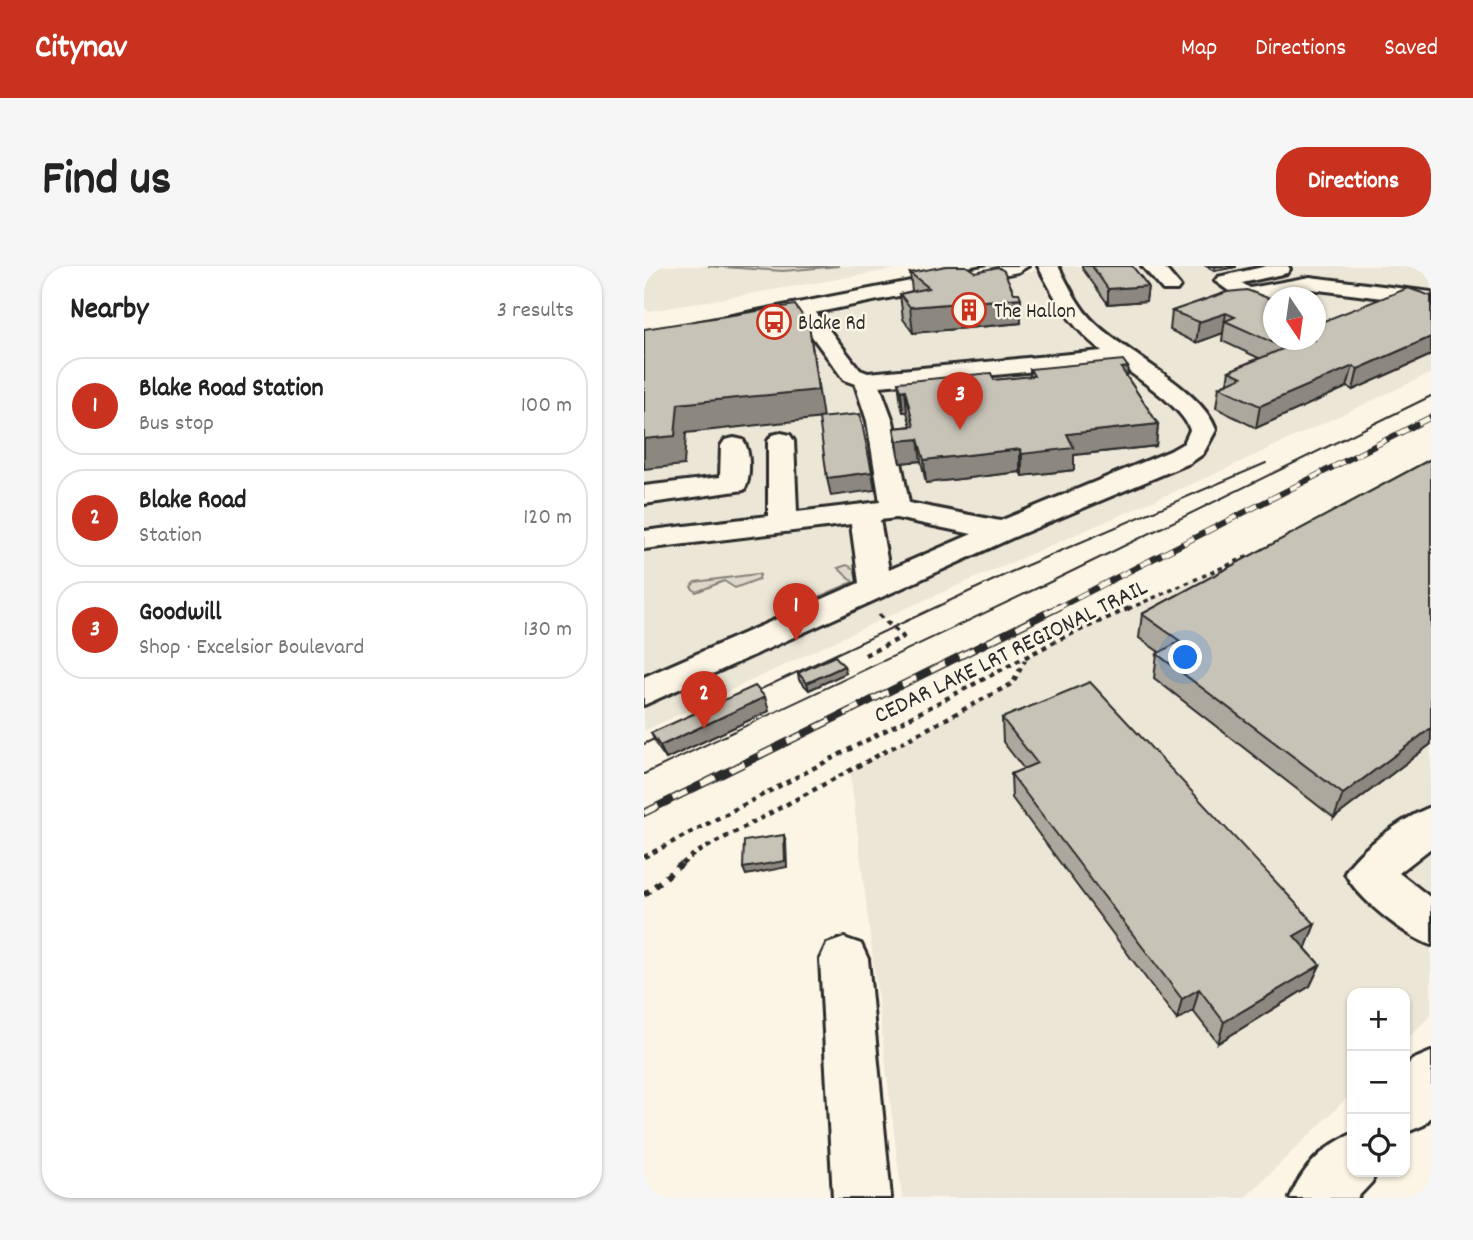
<!DOCTYPE html>
<html lang="en">
<head>
<meta charset="utf-8">
<style>
	:root { --surface:#fff; --page:#f6f6f6; --text:#222; --muted:#767676; --line:#e0e0e0; --accent:#c8321e }
	body { margin:0; font-family:Dekko,sans-serif; background:var(--page); color:var(--text) }
	.controls { position:absolute; right:21px; bottom:21px; display:grid; overflow:hidden; border-radius:14px; box-shadow:0 2px 5px #0004 }
	.controls button { width:63px; height:63px; display:grid; place-items:center; padding:0; border:0; border-bottom:2px solid var(--line); background:var(--surface); color:var(--text); font:35px sans-serif }
	.compass { position:absolute; left:619px; top:21px; width:63px; height:63px; border-radius:50%; background:var(--surface); box-shadow:0 2px 5px #0004; rotate:167deg }
	.you { position:absolute; left:542px; top:392px; width:24px; height:24px; margin:-18px; border:5px solid #fff; border-radius:50%; background:#1a73e8; box-shadow:0 0 0 10px #1a73e833 }
	.badge { display:grid; place-items:center; width:46px; height:46px; border-radius:50%; background:var(--accent); color:#fff; font-size:23px; font-weight:700 }
	.pin { position:absolute; translate:-50% -58px; filter:drop-shadow(0 2px 4px #0008) }
	.pin::after { content:''; position:absolute; top:37px; width:24px; height:21px; background:inherit; clip-path:polygon(0 0,100% 0,50% 100%) }
	.list { margin:0; padding:0; list-style:none }
	h2 { display:flex; justify-content:space-between; align-items:center; height:91px; margin:0; padding:0 28px; font-size:30px }
	h2 small { font-size:23px; font-weight:400; color:var(--muted) }
	.list li { display:grid; grid-template-columns:46px 1fr auto; gap:21px; align-items:center; box-sizing:border-box; height:98px; margin:0 14px 14px; padding:0 14px; border:2px solid var(--line); border-radius:28px }
	.list b { display:block; font-size:26px; white-space:nowrap }
	.list p { margin:0; font-size:23px; white-space:nowrap; color:var(--muted) }
	.list em { font-size:23px; font-style:normal; color:var(--muted) }
	.icon { flex:none; width:38px; height:38px; fill:none; stroke:currentColor; stroke-width:2; stroke-linecap:round; stroke-linejoin:round }
	.map { position:relative; flex:none; width:787px; height:932px; overflow:hidden; border-radius:28px }
	header { display:flex; align-items:center; gap:42px; box-sizing:border-box; height:98px; padding:0 35px; background:var(--accent); color:#fff }
	header strong { font-size:33px }
	nav { display:flex; gap:38px; margin-inline-start:auto; font-size:24px }
	.intro { display:flex; align-items:center; justify-content:space-between; box-sizing:border-box; height:168px; padding:0 42px }
	h1 { margin:0; font-size:49px }
	.button { padding:18px 32px; border-radius:28px; background:var(--accent); color:#fff; font-size:24px; font-weight:700 }
	main { display:flex; gap:42px; padding:0 42px }
	aside { flex:1; background:var(--surface); border-radius:28px; box-shadow:0 2px 5px #0004 }
	.map>svg:first-child { display:block }
	.built { fill:#ece6d7; fill-rule:evenodd }
	.green { fill:#ded8ca; stroke:#84827a; stroke-width:2 }
	.lines { fill:none; stroke-linecap:round; stroke-linejoin:round }
	.minor-casing { stroke:#2b2b2b; stroke-width:6 }
	.major-casing { stroke:#2b2b2b; stroke-width:6 }
	.path-far2 { stroke:#2b2b2b; stroke-width:3.5; stroke-dasharray:4.5 4.5; stroke-linecap:butt }
	.path-far1 { stroke:#2b2b2b; stroke-width:4.5; stroke-dasharray:5 5; stroke-linecap:butt }
	.path { stroke:#2b2b2b; stroke-width:6; stroke-dasharray:7 7; stroke-linecap:butt }
	.minor { fill:#fcf5e5; fill-rule:evenodd }
	.major { fill:#fcf5e5; fill-rule:evenodd }
	.tram { stroke:#2b2b2b; stroke-width:2 }
	.rail-far1-casing { stroke:#2b2b2b; stroke-width:6 }
	.rail-casing { stroke:#2b2b2b; stroke-width:8 }
	.rail-far1 { stroke:#fcf5e5; stroke-width:4.5; stroke-dasharray:12; stroke-linecap:butt }
	.rail { stroke:#fcf5e5; stroke-width:5; stroke-dasharray:16; stroke-linecap:butt }
	.wall { fill:#aca89d; stroke:#2b2b2b; stroke-width:2 }
	.shaded-wall { fill:#8c8880; stroke:#2b2b2b; stroke-width:2 }
	.building { fill:#c8c3b7; stroke:#2b2b2b; stroke-width:2 }
	.labels { text-anchor:middle; stroke-width:5; stroke-linejoin:round; paint-order:stroke }
	.far-poi-label { font-size:21px; fill:#2b2b2b; stroke:#fcf5e5; text-anchor:start }
	.street-label { font-size:24px; fill:#2b2b2b; stroke:#fcf5e5 }
</style>
</head>
<body>
<header>
<strong>Citynav</strong>
<nav><a>Map</a><a>Directions</a><a>Saved</a></nav>
</header>
<div class="intro"><h1>Find us</h1><a class="button">Directions</a></div>
<main>
<aside>
<h2>Nearby<small>3 results</small></h2>
<ul class="list">
<li><span class="badge">1</span><div><b>Blake Road Station</b><p>Bus stop</p></div><em>100 m</em></li>
<li><span class="badge">2</span><div><b>Blake Road</b><p>Station</p></div><em>120 m</em></li>
<li><span class="badge">3</span><div><b>Goodwill</b><p>Shop · Excelsior Boulevard</p></div><em>130 m</em></li>
</ul>
</aside>
<div class="map">
<svg width="787" height="932" viewBox="0 0 787 932">
	<rect width="100%" height="100%" fill="#fcf5e5"/>
	<filter id="ink" filterUnits="userSpaceOnUse"><feTurbulence type="fractalNoise" baseFrequency=".0143" numOctaves="2"/><feDisplacementMap in="SourceGraphic" scale="14" xChannelSelector="R" yChannelSelector="G"/><feConvolveMatrix kernelMatrix="1 2 1 2 8 2 1 2 1" color-interpolation-filters="sRGB"/></filter>
	<g filter="url(#ink)">
		<g class="built">
			<path d="M0,0H270L5,45L0,42Z"/>
			<path d="M411,0H787V107L564,211L251,347L0,465V81L180,49ZM629,32H671V74H629Z"/>
			<path d="M787,194V749L761,775V727H708V827L601,932H258L206,505L369,417L382,393L418,372L624,281Z"/>
		</g>
		<g class="green">
			<path d="M64,0H195L139,5Z"/>
			<path d="M203,299L212,304L215,317L157,345H142L209,316L194,302Z"/>
			<path d="M113,308L116,309L115,313L91,322L80,315L52,326L47,321L51,316Z"/>
		</g>
		<g class="lines">
			<g class="minor-casing">
				<g id="minor">
					<path d="M394,0H414C425,20 435,43 452,58C483,88 559,124 572,164L559,188L546,197L370,271L0,439V411L215,317L207,258L0,283V265L124,250V175L128,169L137,167L146,169L150,175L153,246L236,236L223,155L211,118L200,114L148,43L152,39H166L216,104L224,107L458,85C426,60 413,36 394,0ZM474,97C494,113 539,141 546,164L540,177L526,185L356,255L265,237L249,155L236,120ZM252,252L328,268L245,304L236,254Z"/>
					<path d="M498,0H519L536,20L533,24H519Z"/>
					<path d="M623,0H644L646,3L643,7L598,17L606,22L666,11L787,26V38L666,23L603,35L596,33L571,15L574,11Z"/>
					<path d="M90,172L99,174C107,185 107,214 100,224L0,238V220L76,211L77,180L81,174Z"/>
					<path d="M787,541V582L755,607L787,632V679C761,670 713,632 701,607C713,584 762,550 787,541Z"/>
					<path d="M200,672L217,678L224,693L247,932H189L176,693L183,678Z"/>
					<path d="M787,786V851L780,859L761,867V802L768,794Z"/>
					<path d="M708,868V906H732L728,916L713,932H646C658,903 679,880 708,868Z"/>
				</g>
			</g>
			<g class="major-casing">
				<path id="major" d="M344,0H384L374,6L0,81V67Z"/>
			</g>
			<path class="path-far2" d="M484,343L607,289"/>
			<g class="path-far1">
				<path d="M221,389L259,371L233,347"/>
				<path d="M0,591L418,372L488,341"/>
				<path d="M38,598L50,588L369,417L381,394"/>
			</g>
			<path class="path" d="M0,629L40,596"/>
			<use href="#minor" class="minor"/>
			<use href="#major" class="major"/>
			<g class="tram">
				<path d="M98,432L367,306L622,197"/>
				<path d="M0,478L29,464"/>
				<path d="M0,508L402,318L787,130"/>
			</g>
			<g class="rail-far1-casing">
				<path id="rail-far1" d="M411,343L787,151"/>
			</g>
			<g class="rail-casing">
				<path id="rail" d="M0,547L415,341"/>
			</g>
			<use href="#rail-far1" class="rail-far1"/>
			<use href="#rail" class="rail"/>
		</g>
		<g class="wall">
			<path d="M438,0H488L504,20L502,35L464,38L438,2Z"/>
			<path d="M562,0H592V1L570,5Z"/>
			<path d="M773,0H787V9H786Z"/>
			<path d="M331,6L377,32V57L269,67L259,53L256,28L268,25L266,7Z"/>
			<path d="M583,26L680,55L787,30V89L709,124L703,121L612,162L572,142L575,121L583,117L585,105L615,92L578,75L579,67L552,77L526,64L528,45Z"/>
			<path d="M484,101L483,111L514,158L512,180L430,189V204L378,210L376,206L282,217L277,195L256,197L253,184L250,162L267,160L263,146H259L257,138L254,116L350,114L386,111V103Z"/>
			<path d="M787,193V478L690,552L510,412L513,388L515,386L495,372L498,348Z"/>
			<path d="M200,400L202,407L165,424L155,414L154,407Z"/>
			<path d="M125,445L22,493L13,480L7,467Z"/>
			<path d="M358,452L671,658L661,682L676,699L666,720L574,777L549,745L533,754L368,532L367,508L380,503L359,476Z"/>
		</g>
		<g class="shaded-wall">
			<path d="M571,0H592V1L570,5Z"/>
			<path d="M504,20L502,35L464,38V23Z"/>
			<path d="M377,32V57L269,67L266,41Z"/>
			<path d="M582,47L579,67L552,77L555,56Z"/>
			<path d="M165,59L179,152L42,167L40,199L0,203V173L34,138Z"/>
			<path d="M787,71V89L709,124L714,103Z"/>
			<path d="M709,100L703,121L612,162L616,140Z"/>
			<path d="M484,101L482,122L477,102Z"/>
			<path d="M261,124L263,146H259L257,125Z"/>
			<path d="M514,158L512,180L430,189V204L378,210V188L423,168Z"/>
			<path d="M274,173L277,195L256,197L253,175Z"/>
			<path d="M376,183V206L282,217L280,194Z"/>
			<path d="M228,206L231,224L187,230L183,212Z"/>
			<path d="M200,400L202,407L165,424L163,417Z"/>
			<path d="M121,431L125,445L22,493L16,480Z"/>
			<path d="M787,462V478L690,552L699,528Z"/>
			<path d="M140,569L142,576L143,601L102,609L99,602Z"/>
			<path d="M671,658L662,681L642,693L650,670Z"/>
			<path d="M676,699L666,720L574,777L580,756Z"/>
			<path d="M555,723L549,745L533,754L538,733Z"/>
		</g>
		<g class="building">
			<path d="M302,0H322L331,6L354,1L360,5L370,27H375L377,32L266,41L256,28L285,22L266,7Z"/>
			<path d="M448,0H488L504,20L464,23Z"/>
			<path d="M764,22L787,30V71L714,103L709,100L616,140L575,121L598,111L585,105L641,82L581,55L591,51L582,47L555,56L528,45L583,26L603,24L629,34V74H671V51L680,55Z"/>
			<path d="M151,39L165,59L174,124L34,138L31,170L0,173V63Z"/>
			<path d="M479,94L484,101L477,102L514,158L423,168L430,182L378,188L376,183L280,194L274,173L253,175L250,162L270,160L261,124L257,125L254,116L347,107L350,114L390,110L386,103Z"/>
			<path d="M216,148L228,206L183,212L175,152Z"/>
			<path d="M787,193V462L699,528L513,388L536,375L498,348Z"/>
			<path d="M191,390L200,400L163,417L154,407Z"/>
			<path d="M446,416L671,658L650,670L676,699L580,756L555,723L538,733L367,508L393,497L358,452Z"/>
			<path d="M111,420L121,431L16,480L7,467Z"/>
			<path d="M140,569L141,595L99,602L100,575Z"/>
		</g>
	</g>
	<defs>
		<g id="building-ring" transform="scale(1.75)"><circle r="9.5" fill="#fcf5e5" stroke="#c8321e" stroke-width="1.5"/><path d="M-4-6H4V6H1V3H-1V6H-4ZM-2.5-4.3h1.7v1.8h-1.7ZM.8-4.3h1.7v1.8H.8ZM-2.5-1h1.7V.8h-1.7ZM.8-1h1.7V.8H.8Z" fill="#c8321e"/></g>
		<g id="bus-ring" transform="scale(1.75)"><circle r="9.5" fill="#fcf5e5" stroke="#c8321e" stroke-width="1.5"/><path d="M-5-6H5V4H4V6H2V4H-2V6H-4V4H-5ZM-3.5-4V0h7V-4ZM-3.5 1.2v1.5H-2V1.2ZM2 1.2v1.5H3.5V1.2Z" fill="#c8321e"/></g>
	</defs>
	<g fill-rule="evenodd">
		<use href="#building-ring" x="325" y="44"/>
		<use href="#bus-ring" x="130" y="56"/>
	</g>
	<g class="labels">
		<g class="far-poi-label">
			<text x="350" y="51">The Hallon</text>
			<text x="154" y="63">Blake Rd</text>
		</g>
		<g class="street-label">
			<text transform="translate(366 384) rotate(-26)" y="8">CEDAR LAKE LRT REGIONAL TRAIL</text>
		</g>
	</g>
</svg>
<div class="controls">
<button>+</button>
<button>−</button>
<button><svg class="icon" aria-label="locate" viewBox="0 0 24 24"><circle cx="12" cy="12" r="6"/><path d="M12 2v4M12 18v4M2 12h4M18 12h4"/></svg></button>
</div>
<svg class="compass" viewBox="-18 -18 36 36"><path d="M0-13l5 13h-10z" fill="#e53935"/><path d="M0 13l5-13h-10z" fill="#767676"/></svg>
<div class="you"></div>
<div class="pin badge" style="left:152px;top:375px">1</div>
<div class="pin badge" style="left:60px;top:463px">2</div>
<div class="pin badge" style="left:316px;top:164px">3</div>
</div>
</main>
</body>
</html>
